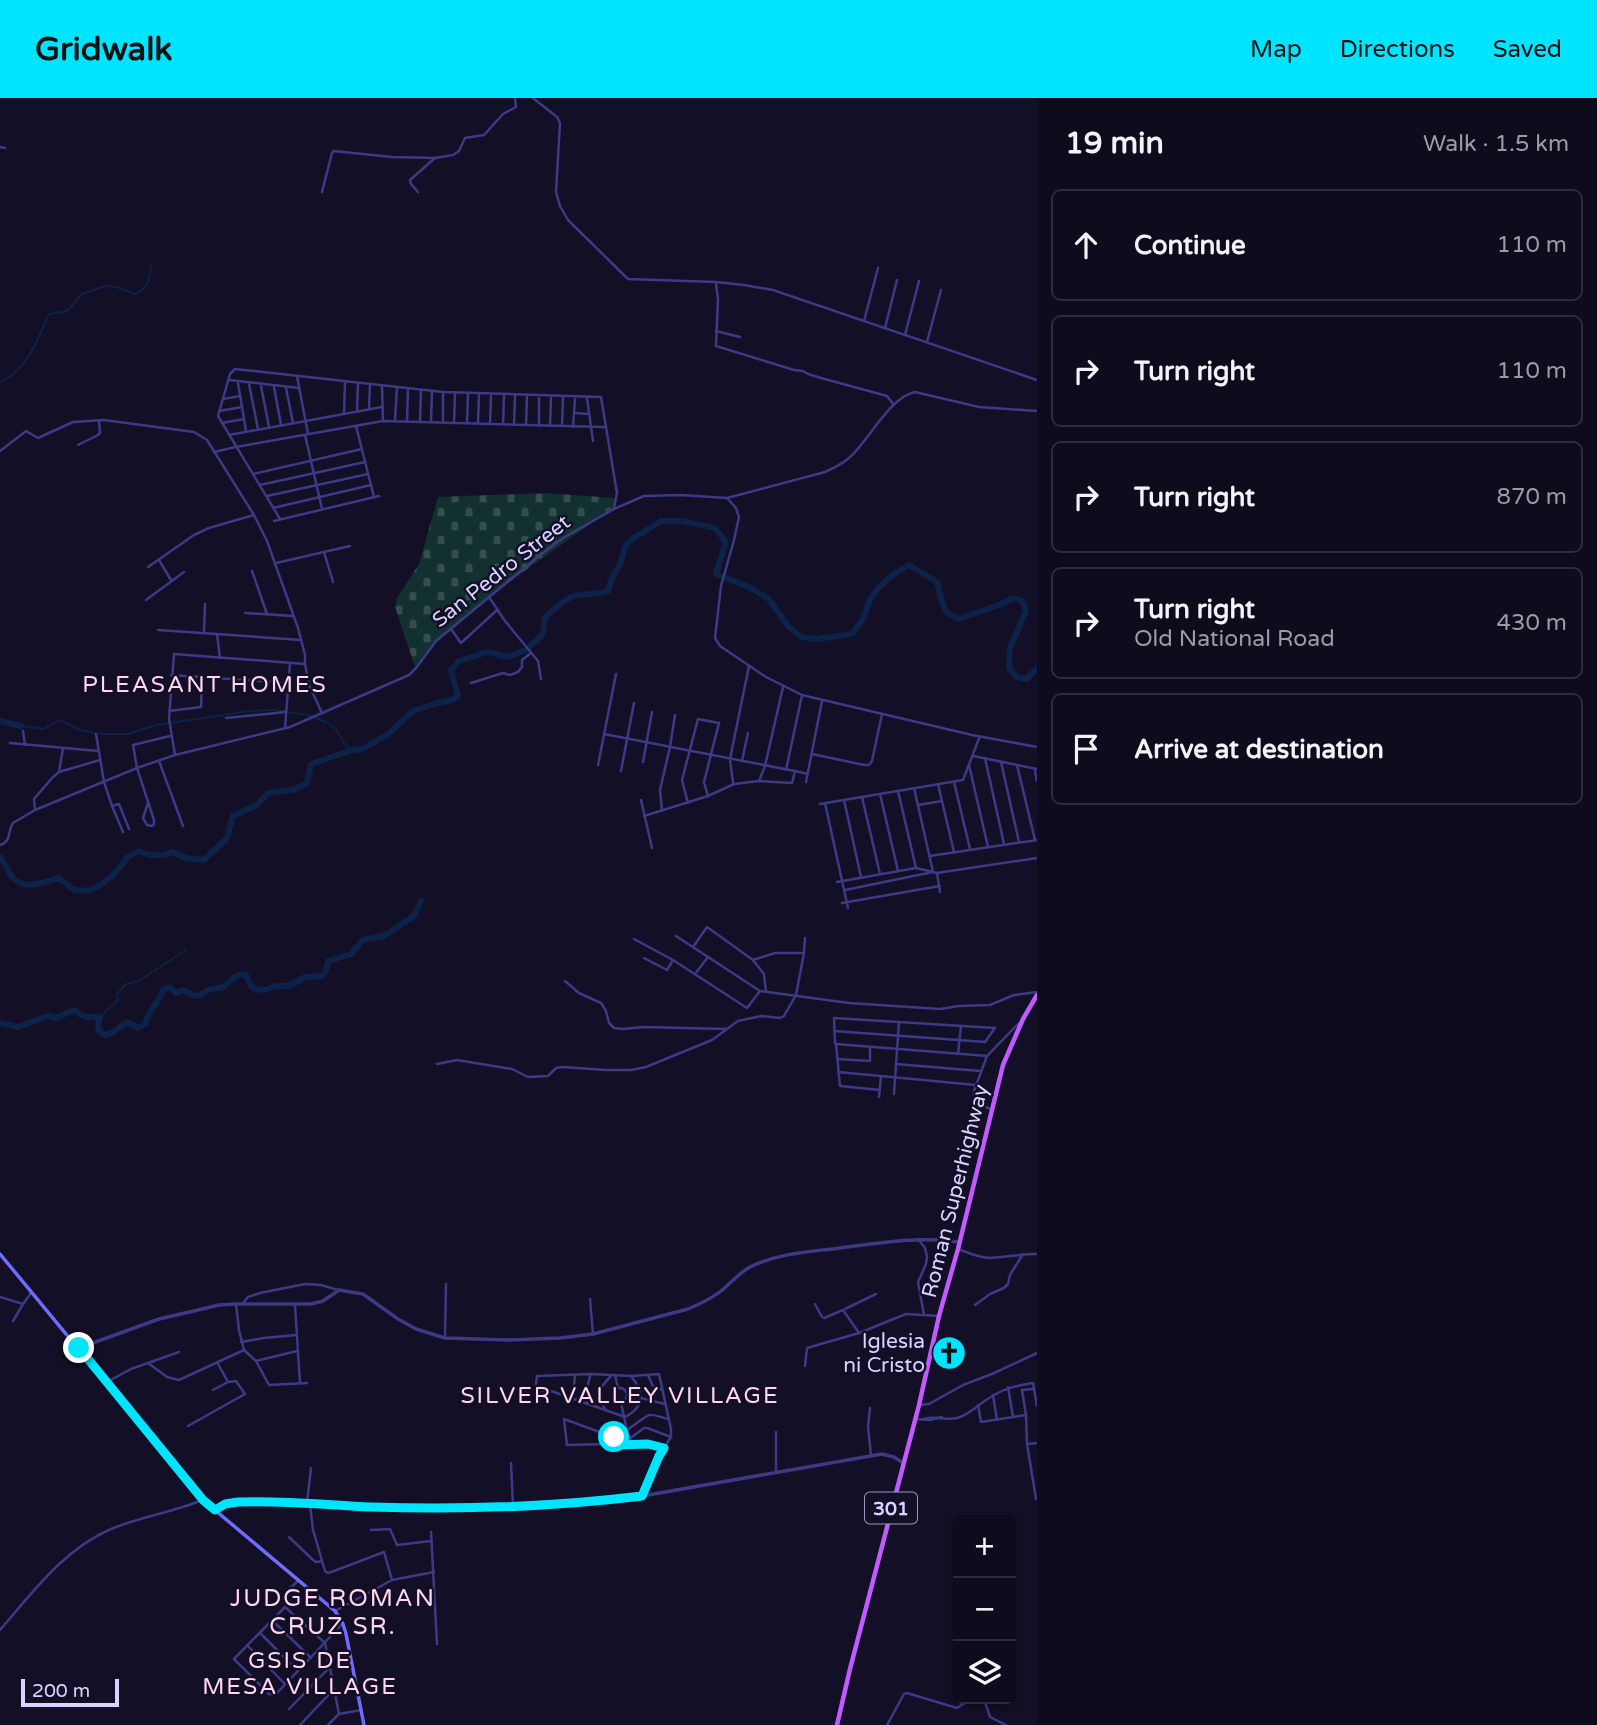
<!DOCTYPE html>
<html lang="en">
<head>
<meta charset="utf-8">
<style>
	:root { --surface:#0e0b1c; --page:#1c1929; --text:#f1f3f6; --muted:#9b9ba3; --line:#2e2b3b; --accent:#00e5ff }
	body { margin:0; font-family:"Varela Round",sans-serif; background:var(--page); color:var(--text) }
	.controls { position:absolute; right:21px; bottom:21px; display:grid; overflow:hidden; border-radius:10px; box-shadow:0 4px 10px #0003 }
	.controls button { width:63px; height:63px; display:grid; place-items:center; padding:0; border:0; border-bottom:2px solid var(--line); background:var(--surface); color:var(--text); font:35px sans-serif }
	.scale { position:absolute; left:21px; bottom:18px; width:98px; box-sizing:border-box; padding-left:7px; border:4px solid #d9d4ff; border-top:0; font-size:19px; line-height:24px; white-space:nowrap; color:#d9d4ff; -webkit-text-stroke:5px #130f26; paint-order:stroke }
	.stop { position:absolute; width:21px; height:21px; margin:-16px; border:5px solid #00e5ff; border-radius:50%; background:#fff }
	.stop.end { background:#00e5ff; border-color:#fff; box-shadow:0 2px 7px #0008 }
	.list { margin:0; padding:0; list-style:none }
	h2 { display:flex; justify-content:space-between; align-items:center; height:91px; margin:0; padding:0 28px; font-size:30px }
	h2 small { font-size:23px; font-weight:400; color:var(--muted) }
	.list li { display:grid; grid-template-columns:46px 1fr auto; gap:21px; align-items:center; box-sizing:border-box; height:112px; margin:0 14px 14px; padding:0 14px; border:2px solid var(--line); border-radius:10px }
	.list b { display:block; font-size:26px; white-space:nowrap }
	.list p { margin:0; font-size:23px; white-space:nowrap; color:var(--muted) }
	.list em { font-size:23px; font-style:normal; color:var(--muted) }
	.icon { flex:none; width:38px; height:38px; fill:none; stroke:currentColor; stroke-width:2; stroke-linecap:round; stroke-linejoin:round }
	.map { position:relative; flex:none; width:1037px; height:1627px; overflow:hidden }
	header { display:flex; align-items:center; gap:42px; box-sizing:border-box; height:98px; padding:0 35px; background:var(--accent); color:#111 }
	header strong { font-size:33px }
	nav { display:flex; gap:38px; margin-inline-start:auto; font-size:24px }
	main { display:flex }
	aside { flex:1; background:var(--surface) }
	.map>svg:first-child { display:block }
	.cemetery { fill:url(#cemetery-stones) }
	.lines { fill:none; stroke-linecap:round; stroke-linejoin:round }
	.stream { stroke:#0c2248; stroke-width:2 }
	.river { stroke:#0c2248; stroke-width:6 }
	.minor { stroke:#3d3a85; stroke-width:2.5 }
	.tertiary { stroke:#3d3a85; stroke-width:3.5 }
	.secondary { stroke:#6f6bff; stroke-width:3.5 }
	.primary { stroke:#c25bff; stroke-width:4.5 }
	.route { stroke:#00e5ff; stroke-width:9 }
	.labels { text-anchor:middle; stroke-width:5; stroke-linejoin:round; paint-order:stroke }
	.shield { fill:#130f26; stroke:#9e99be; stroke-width:2 }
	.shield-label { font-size:19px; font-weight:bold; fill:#d9d4ff }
	.street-label { font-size:21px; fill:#d9d4ff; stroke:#130f26 }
	.poi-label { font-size:21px; fill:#d9d4ff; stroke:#130f26; text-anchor:end }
	.neighbourhood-label { font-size:23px; letter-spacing:2px; fill:#ffd6f0; stroke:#130f26 }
	.quarter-label { font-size:24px; letter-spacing:2px; fill:#ffd6f0; stroke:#130f26 }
</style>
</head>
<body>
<header>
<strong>Gridwalk</strong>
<nav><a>Map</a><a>Directions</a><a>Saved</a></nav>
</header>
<main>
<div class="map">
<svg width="1037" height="1627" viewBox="0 0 1037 1627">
	<defs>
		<pattern id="cemetery-stones" width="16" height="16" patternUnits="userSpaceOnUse" patternTransform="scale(1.75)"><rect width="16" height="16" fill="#12302f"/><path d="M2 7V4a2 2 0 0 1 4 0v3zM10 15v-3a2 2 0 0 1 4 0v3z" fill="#344d4e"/></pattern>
	</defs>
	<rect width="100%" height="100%" fill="#130f26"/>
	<path class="cemetery" d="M545,395L615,400L614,409L491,497L435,543L415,569L395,509L397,500L419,466L438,399Z"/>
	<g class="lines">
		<g class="stream">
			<path d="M0,284C28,272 37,242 49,216L63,214L69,211L82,196L105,188L116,189L135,196C149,189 149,182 151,168"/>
			<path d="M21,628L44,631L60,622L80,632L102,636H128L156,627L250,613L275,612L308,617L326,624L336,631L344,645L352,652"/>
			<path d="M100,919L118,902L117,896L126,886L139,883L186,852"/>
		</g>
		<g class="river">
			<path d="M0,623L21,628"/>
			<path d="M0,759C5,765 8,774 13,780C26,793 44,784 59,780L74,792L88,793L99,788L113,777L128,759L138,753C151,758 160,759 173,754L186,760L204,762L227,740L233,718L257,707L268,695L293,692L307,685L311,666L352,652L362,651L387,637L413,613L437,605L452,602L458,598L451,572L459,563L488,554L508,559L526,552L543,536L545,519C555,511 567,498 579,497C590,495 598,497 608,493L611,482L620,466L626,447L634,440L661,423H681L715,430L726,444L716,476L751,490L769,501L787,527L801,539L816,541L847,537L853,535L863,521L870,502L879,489L894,476L909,467L937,484L941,501L946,514L958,521L999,507L1013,500L1022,503L1026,513L1010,550L1009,570L1017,579L1027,581L1037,570"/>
			<path d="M0,925L18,929L48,918L56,920L74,912L85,919H100L98,926L99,933L105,937L112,935L127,924L138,930L145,926C149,910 158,907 163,892L169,889L176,895L184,892L194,898L200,897L208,892L223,889L235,879L242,876L246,877L251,888L255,891L265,892L276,888H288L305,879L322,878L326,873L328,863L351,856L363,842L384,838L414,818L421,803"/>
		</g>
		<g class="minor">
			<path d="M533,0L557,19L560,25L556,94L560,108L568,122L628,181L716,184L744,187L773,192L1037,282"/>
			<path d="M0,49L5,50"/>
			<path d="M322,94L332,55L334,53L392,59L435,60L453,57L459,53L465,40L484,37L503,16L516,9L515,0"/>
			<path d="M418,94L411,86L410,82L435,60"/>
			<path d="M716,186L718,201L716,248L794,272L803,273L808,276L821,280L887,298L894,307"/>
			<path d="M864,223L878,170"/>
			<path d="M885,230L897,182"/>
			<path d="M716,233L740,239"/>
			<path d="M905,237L919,183"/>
			<path d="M927,244L941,192"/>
			<path d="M297,278L308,336"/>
			<path d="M229,282L299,290"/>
			<path d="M238,285L246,333"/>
			<path d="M249,286L258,331"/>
			<path d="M261,288L269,329"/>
			<path d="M382,288L383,323"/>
			<path d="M274,289L281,327"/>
			<path d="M286,290L293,325"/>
			<path d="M587,300L593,343"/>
			<path d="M223,301L240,298"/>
			<path d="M369,310L370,286"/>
			<path d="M219,313L242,309"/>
			<path d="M357,313L358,285"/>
			<path d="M344,315L345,284"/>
			<path d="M575,315L589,316"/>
			<path d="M395,322L397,289"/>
			<path d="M407,323L408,292"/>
			<path d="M420,324L421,292"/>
			<path d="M431,324L432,293"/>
			<path d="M443,324V294"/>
			<path d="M222,325L244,321"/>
			<path d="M454,325L455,295"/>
			<path d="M467,325L468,295"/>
			<path d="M478,325L479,297"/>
			<path d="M490,326L491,298"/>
			<path d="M503,326L504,298"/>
			<path d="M514,326L515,298"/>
			<path d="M526,327L527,299"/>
			<path d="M356,328L374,399"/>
			<path d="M539,328V300"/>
			<path d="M550,328L551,300"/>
			<path d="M562,328L563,300"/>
			<path d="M573,329L575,301"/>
			<path d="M229,337L382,309"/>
			<path d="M305,337L322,411"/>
			<path d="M78,347L98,337L100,335L99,322"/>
			<path d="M0,353L26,333L38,340L73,324L104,322L194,334L207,342L254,417L267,443L298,530L305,557V566L309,587L322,615"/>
			<path d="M214,354L236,349L383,323L605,329"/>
			<path d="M253,376L362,351"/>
			<path d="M260,387L365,364"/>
			<path d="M267,398L368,376"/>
			<path d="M727,400L736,410L739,419L734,442L721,488L715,540L720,548L766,579L802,597L972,637L1037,649"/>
			<path d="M273,410L371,387"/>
			<path d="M280,421L218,318L230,276L235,271L443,294L601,299L617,395L614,410"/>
			<path d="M274,423L379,398"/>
			<path d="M324,454L333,484"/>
			<path d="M159,462L171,482"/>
			<path d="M276,465L350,448"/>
			<path d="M148,469L194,437L209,430L254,417"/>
			<path d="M252,473L267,516"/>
			<path d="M489,499L505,523L538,563L541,581"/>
			<path d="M146,502L184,474"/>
			<path d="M245,515L293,518"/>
			<path d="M451,531L461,545L497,512"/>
			<path d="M158,532L301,542"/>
			<path d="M204,534L205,506"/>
			<path d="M217,536L220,560"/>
			<path d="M171,577L288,585"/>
			<path d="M471,585L503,575L510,577L518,574L522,569V562L531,555"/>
			<path d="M169,613L201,609L202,581"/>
			<path d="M226,620L286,614"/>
			<path d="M285,630L290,565"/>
			<path d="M23,633L25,647"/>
			<path d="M96,636L104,684L112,708L119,706L129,731"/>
			<path d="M604,636L795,673L792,685L759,683L734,686L708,698L644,718"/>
			<path d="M10,645L98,653"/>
			<path d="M812,656L864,667H869L872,663L882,616"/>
			<path d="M175,657L169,621L174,556L305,566"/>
			<path d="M973,658L1037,671"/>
			<path d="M985,660L1004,746"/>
			<path d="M159,663L183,728"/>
			<path d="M742,663L748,635"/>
			<path d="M643,664L652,614"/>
			<path d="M1001,664L1019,744"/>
			<path d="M598,667L616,576"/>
			<path d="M969,667L988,749"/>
			<path d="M1017,667L1035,742"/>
			<path d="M786,672L802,597"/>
			<path d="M621,673L634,605"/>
			<path d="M795,673L808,676"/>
			<path d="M1035,673L1037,683"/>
			<path d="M59,674L63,650"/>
			<path d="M759,683L765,668L783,589"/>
			<path d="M806,684L822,603"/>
			<path d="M954,684L970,751"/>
			<path d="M733,685L730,661L749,568"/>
			<path d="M938,686L954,754"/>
			<path d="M898,693L916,770"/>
			<path d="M880,696L898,773"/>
			<path d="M862,699L880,776"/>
			<path d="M641,702L652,750"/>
			<path d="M844,702L861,779"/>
			<path d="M148,705L143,720L147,727L152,728L154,726V722L137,670L133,647L170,638"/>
			<path d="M688,705L682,682L698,621L719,625L704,684L708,698"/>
			<path d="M825,705L848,810"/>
			<path d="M820,706L963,682L980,638"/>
			<path d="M918,707L942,703"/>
			<path d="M112,708L123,734"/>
			<path d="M35,712L34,701L52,680L59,674L100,662"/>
			<path d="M662,713L660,692L670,649L675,617"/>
			<path d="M0,747C12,743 7,734 13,725L35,712L137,670L175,657L290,629L409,577L416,570L436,543L539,458L563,440L614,411L644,398L681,397L727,400L825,374C834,370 842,366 849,360C870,342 888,300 915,294L979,309L1037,313"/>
			<path d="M930,758L1037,742"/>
			<path d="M937,775L940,794"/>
			<path d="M837,784L916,770L937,775L1037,760"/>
			<path d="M845,792L933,774L914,690"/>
			<path d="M842,805L940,788"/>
			<path d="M676,838L760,893"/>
			<path d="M634,841L673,862L747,910L760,893L849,905L940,911L959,908L990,907L1014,897L1037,894"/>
			<path d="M693,849L707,829L753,862L764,876L766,894"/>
			<path d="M804,855L805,840"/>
			<path d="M644,860L667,872L673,862"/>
			<path d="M695,876L708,859"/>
			<path d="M565,883L579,895L601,905L606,913L609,925L614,930L623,931L643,929L727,931"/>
			<path d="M834,933L985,944L995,930"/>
			<path d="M836,946L987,958"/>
			<path d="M958,956L961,928"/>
			<path d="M837,961L870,963V950"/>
			<path d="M437,966L457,962L512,971L528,979L548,978L556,970L562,969L606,972H631L646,969L712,942L738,923L761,918L780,920L784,918L796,897L804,855H775L753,862"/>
			<path d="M896,966L980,973"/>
			<path d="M838,974L976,987"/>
			<path d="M880,992L840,988L836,946L835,945L834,920L995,930"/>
			<path d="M894,996L899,924"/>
			<path d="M879,999L881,978"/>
			<path d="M991,1011C982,1008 972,1004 974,993L987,958L1019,925"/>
			<path d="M918,1141L925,1150L927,1159L926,1166L918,1184L924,1217"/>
			<path d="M958,1151C968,1155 980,1160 991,1160C1007,1159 1021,1156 1037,1156"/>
			<path d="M0,1199L23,1206L31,1195"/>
			<path d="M590,1201L593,1236"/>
			<path d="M242,1206L248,1199L260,1195L305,1186L321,1187L338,1192"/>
			<path d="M815,1206L822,1219L824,1220L843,1212L859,1235"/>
			<path d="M975,1207L990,1196L1004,1190L1008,1186L1010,1177L1023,1156"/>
			<path d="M295,1208L300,1285"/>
			<path d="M845,1211L876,1196"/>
			<path d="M13,1223L23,1206"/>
			<path d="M445,1239L446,1186"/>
			<path d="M241,1244L264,1240L296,1237"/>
			<path d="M244,1252L256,1263L269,1287L307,1285"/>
			<path d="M256,1263L297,1253"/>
			<path d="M148,1265L167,1279L179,1282L244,1252L239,1232L236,1206"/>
			<path d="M805,1268L807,1250L859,1235L906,1216L939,1218"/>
			<path d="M615,1277L618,1290"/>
			<path d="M648,1277L653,1288L662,1292"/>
			<path d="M631,1278C644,1294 645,1309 625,1319L551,1293H535L537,1278L591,1276L631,1278L659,1276L671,1331V1339L659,1358L642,1398"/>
			<path d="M107,1284L131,1271L179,1254"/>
			<path d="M1008,1289L1013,1319"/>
			<circle cx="620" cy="1297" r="7"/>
			<path d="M1033,1291L1022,1292L1026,1317L1027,1346L1036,1401H1037"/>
			<path d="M213,1292L228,1284"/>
			<path d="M993,1297L997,1322"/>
			<path d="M641,1300L665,1306"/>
			<path d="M573,1301L575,1277"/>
			<path d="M621,1305L630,1346"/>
			<path d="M587,1306V1290L590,1278"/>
			<path d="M919,1307L929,1306L963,1287L992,1276L1037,1255"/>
			<path d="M978,1307L981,1324L1026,1317"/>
			<path d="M870,1310L868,1329L871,1357"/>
			<path d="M607,1313C594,1298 598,1291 611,1278"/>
			<path d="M915,1321L930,1322L942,1319"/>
			<path d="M924,1321C935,1317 946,1323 957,1320C969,1317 980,1305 991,1299C1004,1290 1018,1287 1033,1285L1037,1308"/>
			<path d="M188,1328L245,1296L236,1283L228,1284L217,1264"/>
			<path d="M627,1332C632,1329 647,1317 649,1317C654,1316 663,1320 668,1321"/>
			<path d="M776,1334V1374"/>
			<path d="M629,1341L644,1330H647L671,1339"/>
			<path d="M1027,1346L1037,1345"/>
			<path d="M617,1347L613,1339L564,1321L567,1347L648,1345L664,1350"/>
			<path d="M511,1365L513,1408"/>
			<path d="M307,1405L311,1370"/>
			<path d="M310,1406L313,1432L325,1473L328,1475L334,1473L384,1454L392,1482"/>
			<path d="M371,1432L390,1431L397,1447L431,1443"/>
			<path d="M431,1434L437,1546"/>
			<path d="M289,1439L312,1461L316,1464L322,1463"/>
			<path d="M287,1493L299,1482"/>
			<path d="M335,1513L392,1482L434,1474"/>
			<path d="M273,1523L311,1560"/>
			<path d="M342,1526C320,1550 297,1574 275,1597L269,1596L234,1561L285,1509L325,1545L339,1616L361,1612"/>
			<path d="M0,1532C32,1495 64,1451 111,1431C140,1419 173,1414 203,1402"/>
			<path d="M260,1535L297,1572"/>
			<path d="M247,1547L285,1586"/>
			<path d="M984,1601L990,1619L1006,1627"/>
			<path d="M289,1611L330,1569"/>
			<path d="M300,1627L334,1591"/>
			<path d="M328,1627L339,1616"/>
			<path d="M887,1627L904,1596L907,1595L957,1610L971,1601"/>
		</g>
		<g class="tertiary">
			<path d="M79,1250L159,1221L198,1212L219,1207L236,1206H311L323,1203L339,1192L363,1196L398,1221L416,1231L445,1240L509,1242L560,1240L593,1236L688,1211C700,1206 711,1201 721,1193C731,1185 739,1175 750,1169C778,1155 810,1154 840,1150C880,1145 919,1138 959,1144"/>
			<path d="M215,1412L230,1404L260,1403L372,1409L457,1410L586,1405L642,1398L882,1356L894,1359L903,1365"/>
		</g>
		<path class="secondary" d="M0,1156L203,1402L335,1513L343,1526L346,1536L364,1627"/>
		<path class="primary" d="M837,1627L850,1571L919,1307L939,1218L958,1151L1003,967L1023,921L1037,897"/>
	</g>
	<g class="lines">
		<path class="route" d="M79,1250L203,1402L215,1412L225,1406L238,1404C283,1402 327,1407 371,1409C462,1412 552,1409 642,1398L659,1358L664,1350L648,1346L617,1347L614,1339"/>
	</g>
	<defs>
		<g id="church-disc" transform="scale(1.75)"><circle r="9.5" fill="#00e5ff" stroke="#130f26"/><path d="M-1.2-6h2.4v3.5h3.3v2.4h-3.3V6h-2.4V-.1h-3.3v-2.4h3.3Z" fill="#111"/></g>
	</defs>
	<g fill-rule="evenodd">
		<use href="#church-disc" x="949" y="1255"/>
	</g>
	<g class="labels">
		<rect class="shield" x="865" y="1394.5" width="52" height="31" rx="5"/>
		<g class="shield-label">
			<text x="891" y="1417">301</text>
		</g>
		<g class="street-label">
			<text transform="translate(501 473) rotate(-38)" y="7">San Pedro Street</text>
			<text transform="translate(955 1093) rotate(-76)" y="7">Roman Superhighway</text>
		</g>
		<g class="poi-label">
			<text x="925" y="1250">Iglesia<tspan x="925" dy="24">ni Cristo</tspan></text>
		</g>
		<g class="neighbourhood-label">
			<text x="205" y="594">PLEASANT HOMES</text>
			<text x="620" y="1305">SILVER VALLEY VILLAGE</text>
			<text x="300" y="1570">GSIS DE<tspan x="300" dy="26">MESA VILLAGE</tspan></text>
		</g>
		<g class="quarter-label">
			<text x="333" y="1508">JUDGE ROMAN<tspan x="333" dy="28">CRUZ SR.</tspan></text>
		</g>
	</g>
</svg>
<div class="controls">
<button>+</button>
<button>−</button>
<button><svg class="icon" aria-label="layers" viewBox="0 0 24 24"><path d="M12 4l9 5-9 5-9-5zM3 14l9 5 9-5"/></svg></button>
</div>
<div class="scale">200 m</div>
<div class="stop" style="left:614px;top:1339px"></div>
<div class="stop end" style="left:79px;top:1250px"></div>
</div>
<aside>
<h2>19 min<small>Walk · 1.5 km</small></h2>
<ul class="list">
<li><svg class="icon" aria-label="ahead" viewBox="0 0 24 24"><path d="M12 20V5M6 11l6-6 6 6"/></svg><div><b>Continue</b></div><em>110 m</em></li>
<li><svg class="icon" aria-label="right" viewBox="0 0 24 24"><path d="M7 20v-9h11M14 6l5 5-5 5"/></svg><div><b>Turn right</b></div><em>110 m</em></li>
<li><svg class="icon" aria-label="right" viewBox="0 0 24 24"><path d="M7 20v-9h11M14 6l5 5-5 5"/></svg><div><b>Turn right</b></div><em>870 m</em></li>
<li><svg class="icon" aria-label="right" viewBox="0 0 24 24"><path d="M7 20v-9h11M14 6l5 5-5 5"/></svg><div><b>Turn right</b><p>Old National Road</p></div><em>430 m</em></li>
<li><svg class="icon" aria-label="arrive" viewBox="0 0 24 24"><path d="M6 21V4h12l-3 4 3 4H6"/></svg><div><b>Arrive at destination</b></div></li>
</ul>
</aside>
</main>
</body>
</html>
